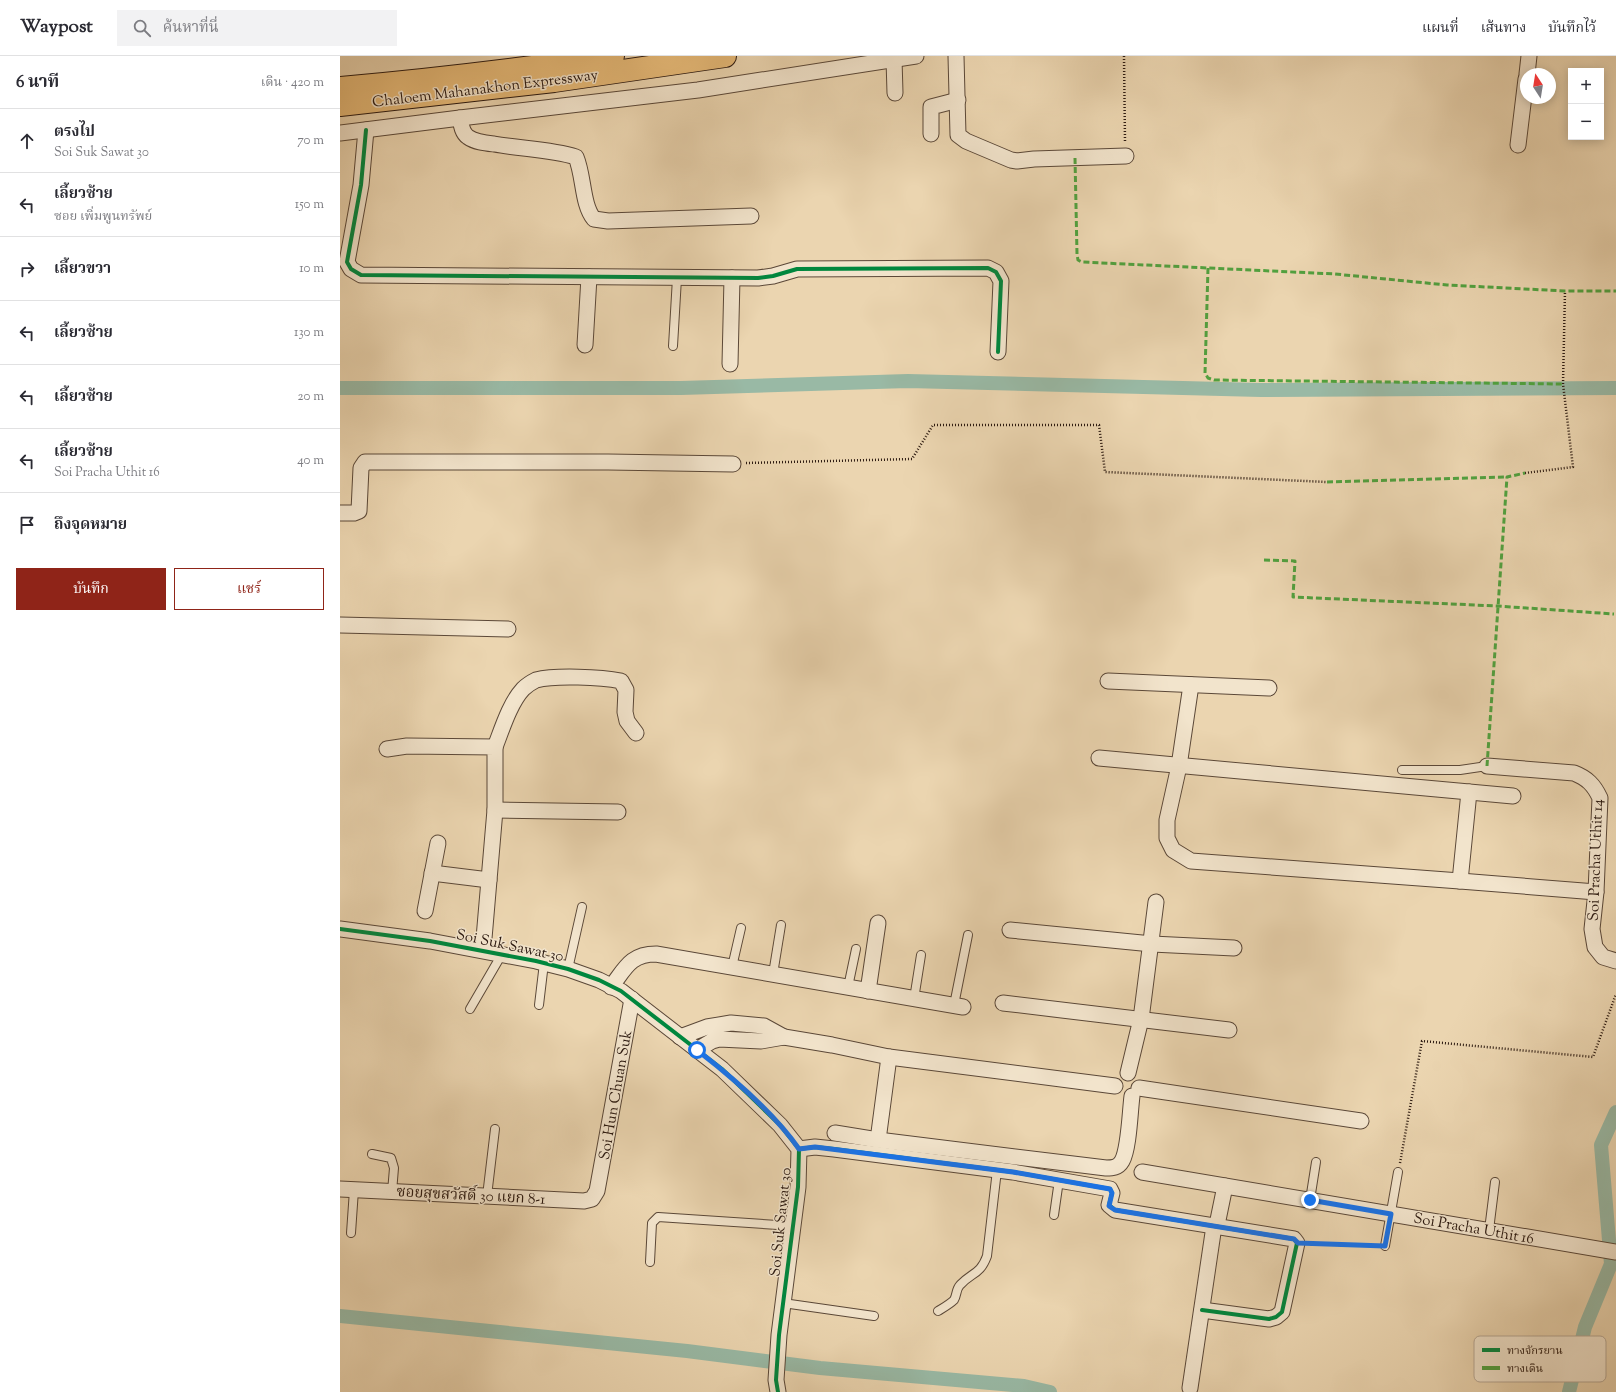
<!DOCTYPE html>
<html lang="th">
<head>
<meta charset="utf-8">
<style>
	:root { --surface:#fff; --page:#f2f2f3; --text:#2b2b33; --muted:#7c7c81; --line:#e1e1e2; --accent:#8f2418 }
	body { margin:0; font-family:"Sorts Mill Goudy","Noto Serif Thai",serif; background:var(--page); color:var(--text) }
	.controls { position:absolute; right:12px; top:12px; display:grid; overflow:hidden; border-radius:0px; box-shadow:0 2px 10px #0003 }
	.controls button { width:36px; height:36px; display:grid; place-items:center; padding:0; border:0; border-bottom:1px solid var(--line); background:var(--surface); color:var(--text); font:20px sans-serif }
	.compass { position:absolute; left:1180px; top:12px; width:36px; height:36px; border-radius:50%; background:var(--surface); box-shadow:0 2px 10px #0003; rotate:348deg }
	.stop { position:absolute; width:12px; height:12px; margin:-9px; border:3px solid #1a73e8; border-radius:50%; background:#fff }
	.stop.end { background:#1a73e8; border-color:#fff; box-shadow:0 1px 4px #0008 }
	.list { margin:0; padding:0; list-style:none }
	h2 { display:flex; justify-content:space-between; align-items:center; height:52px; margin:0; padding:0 16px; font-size:17px }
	h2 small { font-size:13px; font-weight:400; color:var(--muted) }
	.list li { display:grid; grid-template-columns:26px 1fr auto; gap:12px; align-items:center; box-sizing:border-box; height:64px; padding:0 16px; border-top:1px solid var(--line) }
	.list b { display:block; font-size:15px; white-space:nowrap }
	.list p { margin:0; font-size:13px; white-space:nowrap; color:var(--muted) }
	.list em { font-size:13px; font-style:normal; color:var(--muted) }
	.actions { display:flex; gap:8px; padding:12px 16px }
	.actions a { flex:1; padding:9px 0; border:1px solid var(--accent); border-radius:0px; text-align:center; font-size:14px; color:var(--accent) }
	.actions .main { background:var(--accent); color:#fff }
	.icon { flex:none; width:22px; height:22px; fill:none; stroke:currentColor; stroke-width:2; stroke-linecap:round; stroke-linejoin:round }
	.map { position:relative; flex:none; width:1276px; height:1336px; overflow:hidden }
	header { display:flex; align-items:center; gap:24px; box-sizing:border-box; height:56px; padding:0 20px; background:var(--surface); border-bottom:1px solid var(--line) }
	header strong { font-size:19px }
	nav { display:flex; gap:22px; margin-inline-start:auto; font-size:14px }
	.search { width:280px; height:36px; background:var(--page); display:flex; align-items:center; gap:10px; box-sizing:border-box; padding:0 14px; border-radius:0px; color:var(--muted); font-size:15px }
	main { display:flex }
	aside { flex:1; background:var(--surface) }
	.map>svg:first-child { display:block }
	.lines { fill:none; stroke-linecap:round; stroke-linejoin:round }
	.canal { stroke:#99b9a5; stroke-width:14 }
	.lane-casing { stroke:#5b4838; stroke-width:10 }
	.street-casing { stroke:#5b4838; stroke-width:17 }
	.highway-casing { stroke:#2b1910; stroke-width:24 }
	.path { stroke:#2b1910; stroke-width:2.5; stroke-dasharray:1 2; stroke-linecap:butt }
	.lane { stroke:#f2e4cc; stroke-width:8 }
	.street { stroke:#f2e4cc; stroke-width:15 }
	.highway { stroke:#e6ba78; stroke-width:22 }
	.quiet { stroke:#51a13f; stroke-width:3; stroke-dasharray:6 3; stroke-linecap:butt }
	.cycleway-casing { stroke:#f2e4cc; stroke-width:6 }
	.cycleway { stroke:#00873e; stroke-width:4 }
	.route { stroke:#1a73e8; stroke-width:5 }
	.labels { text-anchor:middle; stroke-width:3; stroke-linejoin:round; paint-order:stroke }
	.street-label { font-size:15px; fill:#2b1910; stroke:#f2e4cc }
	.key { fill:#f2e4cc; stroke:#b6a794; stroke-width:1 }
	.key-label { font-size:11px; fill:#2b1910 }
</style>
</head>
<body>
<header>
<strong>Waypost</strong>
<div class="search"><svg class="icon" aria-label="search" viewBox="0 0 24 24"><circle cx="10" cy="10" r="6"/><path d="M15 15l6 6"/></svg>ค้นหาที่นี่</div>
<nav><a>แผนที่</a><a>เส้นทาง</a><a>บันทึกไว้</a></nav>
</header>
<main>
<aside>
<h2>6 นาที<small>เดิน · 420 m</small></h2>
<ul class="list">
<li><svg class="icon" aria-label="ahead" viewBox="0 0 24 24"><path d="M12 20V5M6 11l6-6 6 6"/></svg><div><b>ตรงไป</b><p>Soi Suk Sawat 30</p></div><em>70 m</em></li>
<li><svg class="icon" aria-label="left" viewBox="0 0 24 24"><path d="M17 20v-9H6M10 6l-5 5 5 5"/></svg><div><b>เลี้ยวซ้าย</b><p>ซอย เพิ่มพูนทรัพย์</p></div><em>150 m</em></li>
<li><svg class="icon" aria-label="right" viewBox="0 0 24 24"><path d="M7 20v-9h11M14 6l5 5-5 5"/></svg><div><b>เลี้ยวขวา</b></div><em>10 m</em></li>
<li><svg class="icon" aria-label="left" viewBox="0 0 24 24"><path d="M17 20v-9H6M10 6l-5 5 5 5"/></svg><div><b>เลี้ยวซ้าย</b></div><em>130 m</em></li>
<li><svg class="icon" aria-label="left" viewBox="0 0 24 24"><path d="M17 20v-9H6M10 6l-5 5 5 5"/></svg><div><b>เลี้ยวซ้าย</b></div><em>20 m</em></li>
<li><svg class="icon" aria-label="left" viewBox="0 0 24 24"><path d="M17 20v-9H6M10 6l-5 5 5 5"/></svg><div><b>เลี้ยวซ้าย</b><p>Soi Pracha Uthit 16</p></div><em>40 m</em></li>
<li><svg class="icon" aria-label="arrive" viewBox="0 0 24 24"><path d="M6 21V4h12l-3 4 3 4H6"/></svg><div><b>ถึงจุดหมาย</b></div></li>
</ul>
<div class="actions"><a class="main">บันทึก</a><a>แชร์</a></div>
</aside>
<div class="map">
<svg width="1276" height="1336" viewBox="0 0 1276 1336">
	<rect width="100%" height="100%" fill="#ebd5b0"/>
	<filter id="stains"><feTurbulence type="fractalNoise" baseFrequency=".005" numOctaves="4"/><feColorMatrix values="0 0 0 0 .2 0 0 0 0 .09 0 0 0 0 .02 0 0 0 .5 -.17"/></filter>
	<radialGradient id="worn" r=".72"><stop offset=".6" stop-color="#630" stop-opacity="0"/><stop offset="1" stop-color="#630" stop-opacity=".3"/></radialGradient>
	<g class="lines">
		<g class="canal">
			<path d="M0,332H341L568,325L921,334L1276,332"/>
			<path d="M0,1260L347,1295L480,1312L684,1330L710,1336"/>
			<path d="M1229,1336L1245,1271L1271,1208L1261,1089L1276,1056"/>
		</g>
		<g class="lane-casing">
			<g id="lane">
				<path d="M333,290L337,222"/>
				<path d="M1062,714H1120L1147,710"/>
				<path d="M392,911L401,872"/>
				<path d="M228,913L242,851"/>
				<path d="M433,918L441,869"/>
				<path d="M508,931L516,893"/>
				<path d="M574,943L581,899"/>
				<path d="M199,949L204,907"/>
				<path d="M614,949L628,879"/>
				<path d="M130,953L162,898"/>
				<path d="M32,1098L51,1102L54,1112L52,1136"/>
				<path d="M147,1140L155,1073"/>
				<path d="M970,1144L976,1106"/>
				<path d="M714,1159L719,1124"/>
				<path d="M1149,1174L1155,1126"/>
				<path d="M11,1177L14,1134"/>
				<path d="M1045,1190L1058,1116"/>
				<path d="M310,1206L312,1167L318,1161L453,1170"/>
				<path d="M443,1247L534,1260"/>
				<path d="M598,1255C603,1252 610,1248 614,1244C617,1239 616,1233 620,1229C632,1216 640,1219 647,1200L657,1114"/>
			</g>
		</g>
		<g class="street-casing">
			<g id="street">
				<path d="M616,0L618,79L626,85L671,104L677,105L694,103L786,100"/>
				<path d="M554,3L555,37"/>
				<path d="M1187,18L1189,0"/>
				<path d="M120,62C121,68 122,77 128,81C135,86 145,87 154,88C181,93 210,93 236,101C244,120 242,149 254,163L268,165L411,160"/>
				<path d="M26,74L21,129L7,206L11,213L21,219L418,222L433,220L457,213L648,212L656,216L661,225L658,296"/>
				<path d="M0,77L120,62L358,34L576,0"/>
				<path d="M591,78V51L618,44"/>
				<path d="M1178,89L1186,23"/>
				<path d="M245,289L249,221"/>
				<path d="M390,308L392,222"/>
				<path d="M0,457H14L19,455L21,412L25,406H268L393,408"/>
				<path d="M0,569L168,573"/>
				<path d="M768,625L929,632"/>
				<path d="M851,629L839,710L827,764V782L833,794L851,805L1120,825L1256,836"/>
				<path d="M155,691C162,673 170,647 183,633C186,630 192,626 196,624C215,619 261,621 281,625L286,634L285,656L287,665L296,677"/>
				<path d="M47,693L67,690L155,691V754L143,894"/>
				<path d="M759,702L1173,740"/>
				<path d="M1147,710L1234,717C1247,722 1254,729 1260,742L1256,836L1252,873L1255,891L1263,901L1276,905"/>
				<path d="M155,754L278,756"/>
				<path d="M92,817L149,824"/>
				<path d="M1120,825L1129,736"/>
				<path d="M85,855L98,787"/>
				<path d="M0,873L90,885L196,905L228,913L259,924L281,935L382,1013L440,1069L459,1093L458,1131L439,1279L436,1324L438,1336"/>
				<path d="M670,874L812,888L894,892"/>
				<path d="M271,931C285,913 290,898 316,898L623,951"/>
				<path d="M528,935L538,867"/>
				<path d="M663,947L889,974"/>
				<path d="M340,981L367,971L391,967L424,970L444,981L421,985L379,983L372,985L357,994"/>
				<path d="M444,981L492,989L549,1001L775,1030"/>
				<path d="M788,1017L801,963L816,846"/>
				<path d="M799,1032L1021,1065"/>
				<path d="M495,1077L538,1084L766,1112C772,1112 778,1112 782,1105C789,1093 790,1055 792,1040"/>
				<path d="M538,1084L549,1001"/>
				<path d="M459,1093L475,1091L494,1093L673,1116L770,1133L772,1137L769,1149L775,1154L954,1183L957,1187L942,1256L936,1261L929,1263L862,1254"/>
				<path d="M802,1116L1276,1196"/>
				<path d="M0,1133L244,1145L252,1143L257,1135L292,943"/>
				<path d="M878,1164L885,1130"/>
				<path d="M850,1332L874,1170"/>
			</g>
		</g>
		<g class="highway-casing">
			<g id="highway">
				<path d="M0,32C91,24 182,13 273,0"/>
				<path d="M0,49L214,25L385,0"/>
			</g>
		</g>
		<g class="path">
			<path d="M784,0L785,86"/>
			<path d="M406,407L572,403L593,369H759L765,416L987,426"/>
			<path d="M1185,417L1233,411L1223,328L1225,235"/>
			<path d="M1060,1107L1082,985L1253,1001L1276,938"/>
			<path d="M970,1188L1035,1190"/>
		</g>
		<use href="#lane" class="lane"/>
		<use href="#street" class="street"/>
		<use href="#highway" class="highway"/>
		<g class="quiet">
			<path d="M735,102L737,198L738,204L742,206L995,218L1107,229L1225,235H1276"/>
			<path d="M868,212L865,317L868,322L874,324L1223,328"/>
			<path d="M987,426L1167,421"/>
			<path d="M924,504L955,505L953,541L1157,550L1274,558"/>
			<path d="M1147,710L1167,421L1185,417"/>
		</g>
		<g class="cycleway-casing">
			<g id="cycleway">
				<path d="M26,74L21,129L7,206L11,213L21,219L418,222L433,220L457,213L648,212L656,216L661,225L658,296"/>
				<path d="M0,873L90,885L196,905L228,913L259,924L281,935L382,1013L440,1069L459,1093L458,1131L439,1279L436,1324L438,1336"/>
				<path d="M459,1093L475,1091L494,1093L673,1116L770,1133L772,1137L769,1149L775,1154L954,1183L957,1187L942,1256L936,1261L929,1263L862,1254"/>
			</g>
		</g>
		<use href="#cycleway" class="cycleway"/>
	</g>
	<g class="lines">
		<path class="route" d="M357,994C392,1021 434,1057 459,1093L475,1091L673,1116L770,1133L772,1137L769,1150L775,1154L954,1183L958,1187L1045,1190L1051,1158L970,1144"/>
	</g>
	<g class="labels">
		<g class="street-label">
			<text transform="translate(145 32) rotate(-7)" y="5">Chaloem Mahanakhon Expressway</text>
			<text transform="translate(1255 804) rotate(-88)" y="5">Soi Pracha Uthit 14</text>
			<text transform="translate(170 889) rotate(12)" y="5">Soi Suk Sawat 30</text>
			<text transform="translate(275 1039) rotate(-80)" y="5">Soi Hun Chuan Suk</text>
			<text transform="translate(131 1139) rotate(3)" y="5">ซอยสุขสวัสดิ์ 30 แยก 8-1</text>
			<text transform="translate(440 1166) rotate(-84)" y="5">Soi Suk Sawat 30</text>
			<text transform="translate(1134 1172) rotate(10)" y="5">Soi Pracha Uthit 16</text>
		</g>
	</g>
	<rect x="1134" y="1280" width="132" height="46" rx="6" class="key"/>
	<rect x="1142" y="1292" width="18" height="4" fill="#00873e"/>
	<rect x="1142" y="1310" width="18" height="4" fill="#51a13f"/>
	<g class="key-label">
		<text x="1167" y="1298">ทางจักรยาน</text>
		<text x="1167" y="1316">ทางเดิน</text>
	</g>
	<rect width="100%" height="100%" filter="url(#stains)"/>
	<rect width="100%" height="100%" fill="url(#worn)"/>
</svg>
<div class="controls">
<button>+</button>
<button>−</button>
</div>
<svg class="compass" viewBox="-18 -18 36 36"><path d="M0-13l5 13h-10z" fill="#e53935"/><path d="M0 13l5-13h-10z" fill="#7c7c81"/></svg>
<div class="stop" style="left:357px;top:994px"></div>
<div class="stop end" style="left:970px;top:1144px"></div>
</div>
</main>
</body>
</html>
